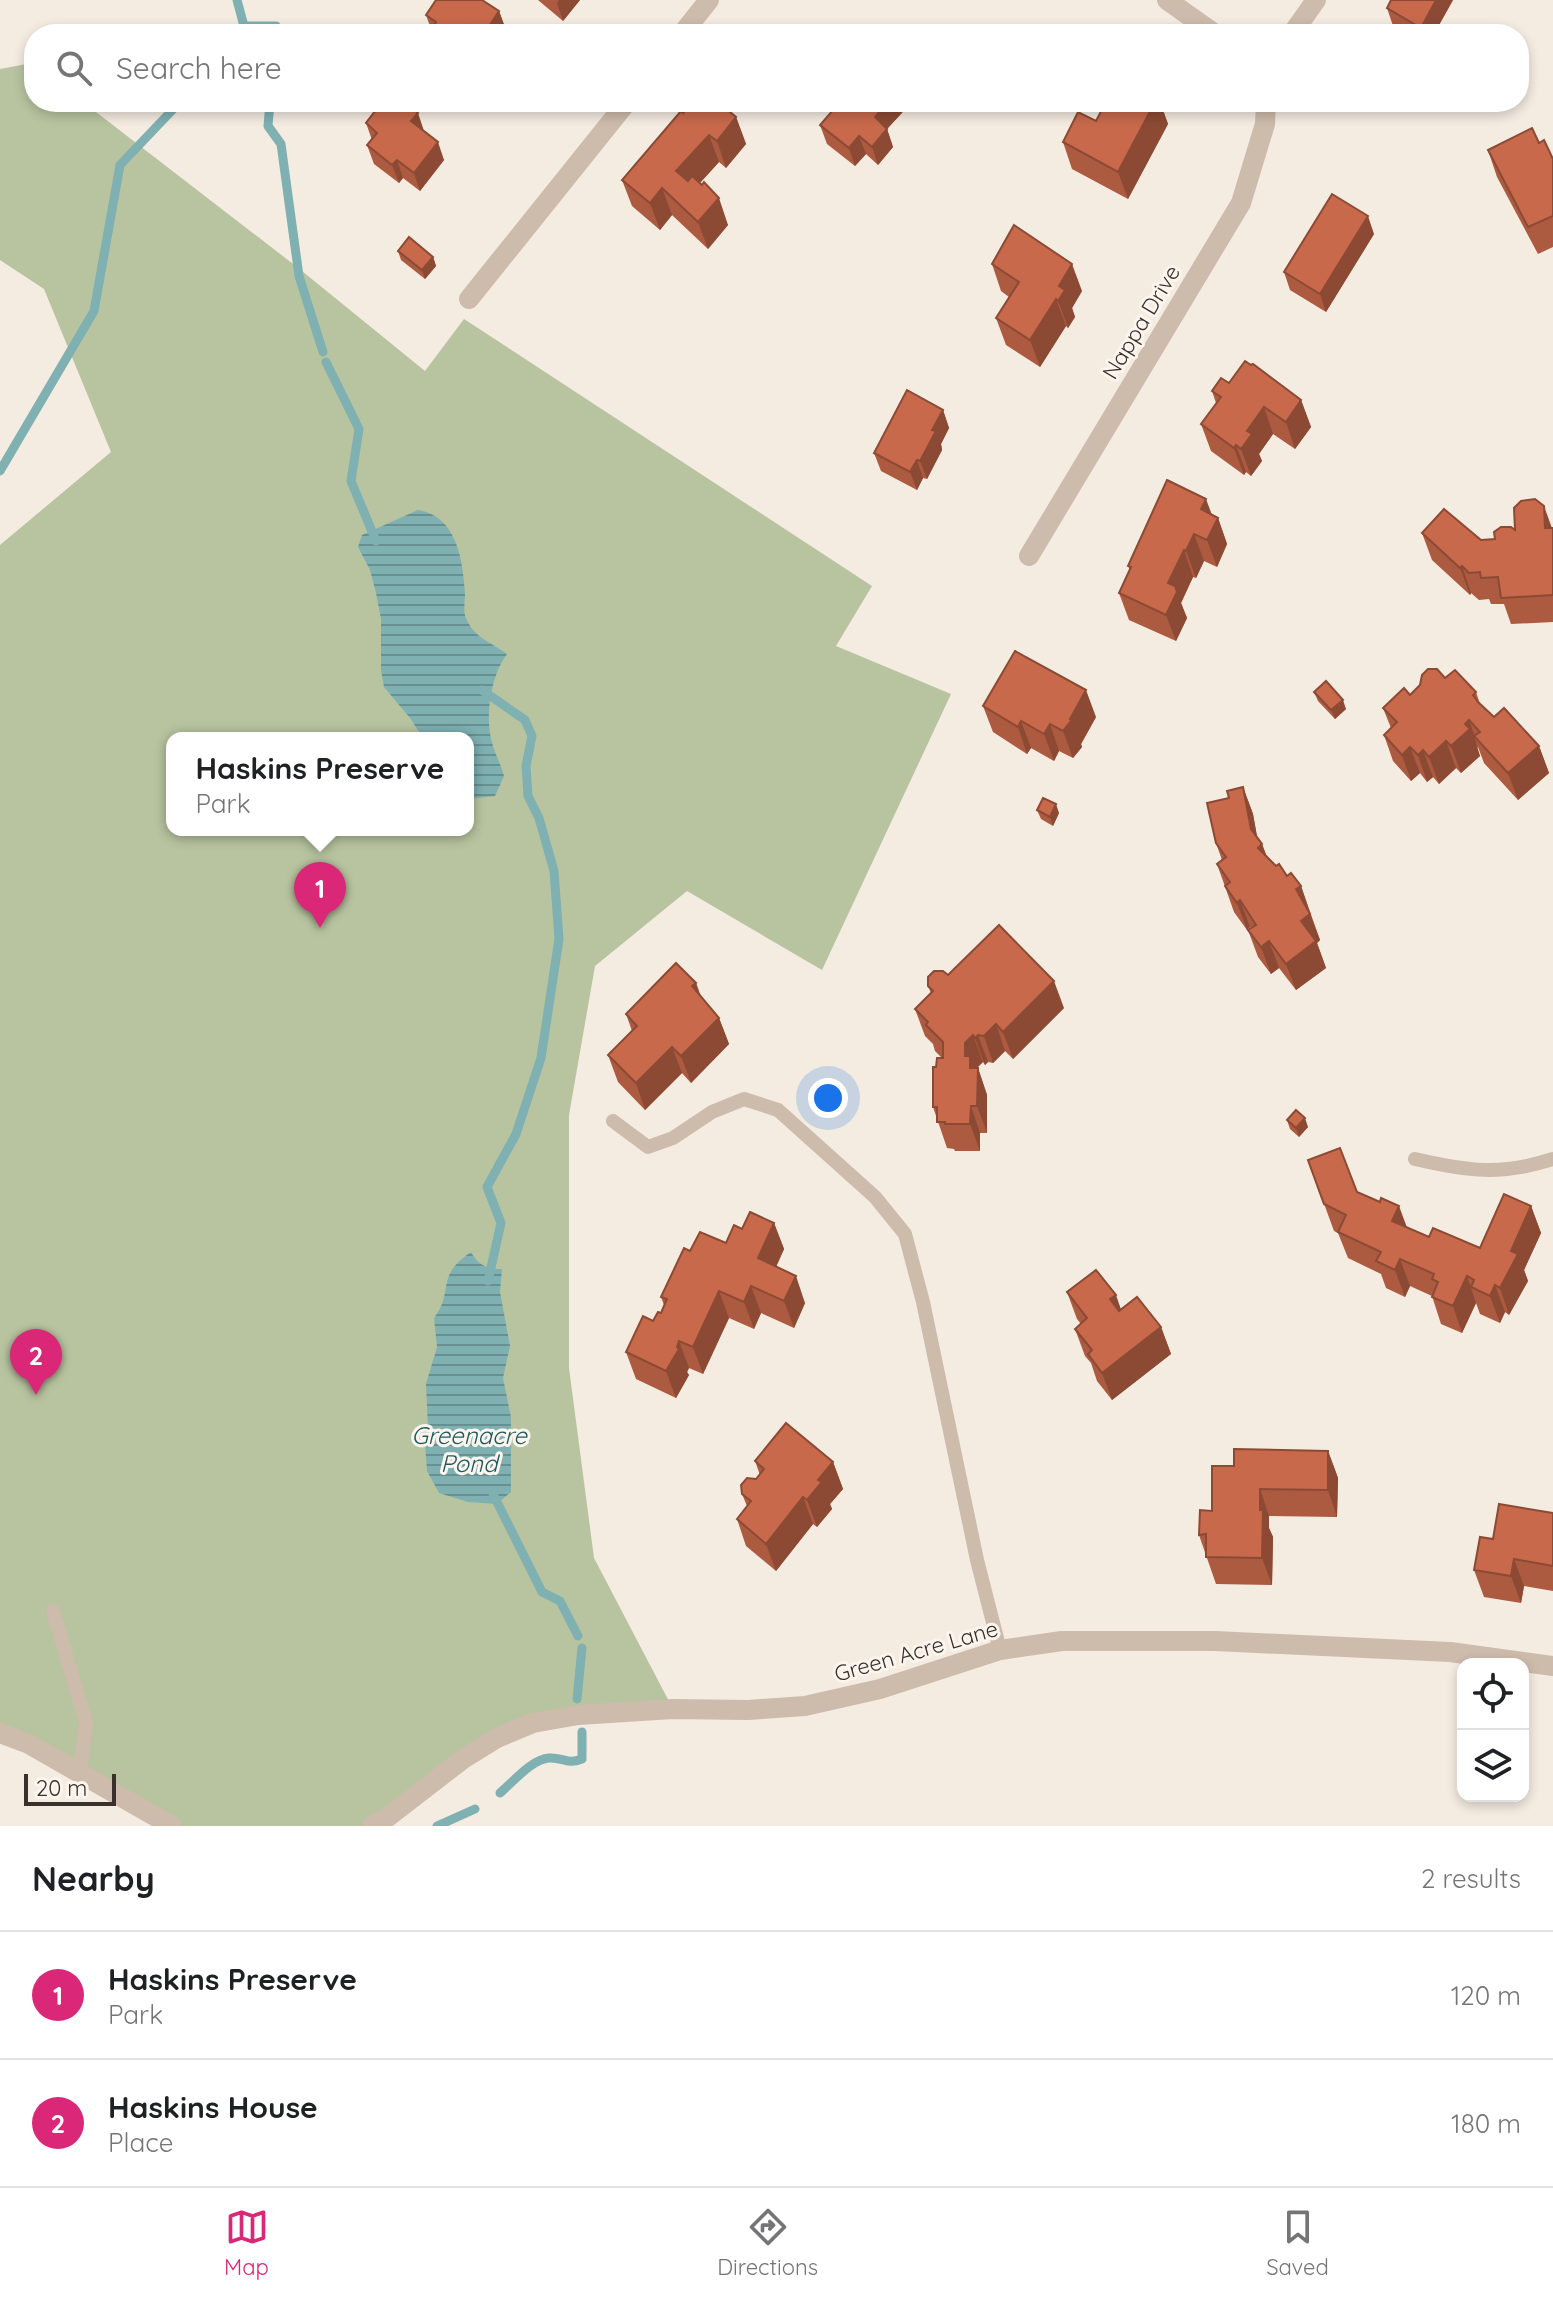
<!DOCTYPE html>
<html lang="en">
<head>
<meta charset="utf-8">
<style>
	:root { --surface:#fff; --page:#f6f6f6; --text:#202124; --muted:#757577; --line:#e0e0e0; --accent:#db2777 }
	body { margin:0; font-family:Quicksand,sans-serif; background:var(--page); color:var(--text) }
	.controls { position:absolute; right:24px; bottom:24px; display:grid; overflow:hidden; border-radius:16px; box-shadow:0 4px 12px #0003 }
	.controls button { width:72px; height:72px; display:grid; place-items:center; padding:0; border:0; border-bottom:2px solid var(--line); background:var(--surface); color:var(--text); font:40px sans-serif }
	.scale { position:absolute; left:24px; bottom:20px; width:92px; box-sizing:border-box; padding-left:8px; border:4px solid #3b302b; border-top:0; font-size:22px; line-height:28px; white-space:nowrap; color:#3b302b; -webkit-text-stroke:6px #fbf5ee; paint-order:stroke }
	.you { position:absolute; left:828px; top:1098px; width:28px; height:28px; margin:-20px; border:6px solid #fff; border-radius:50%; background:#1a73e8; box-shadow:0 0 0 12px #1a73e833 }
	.badge { display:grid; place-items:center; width:52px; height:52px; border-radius:50%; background:var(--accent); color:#fff; font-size:26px; font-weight:700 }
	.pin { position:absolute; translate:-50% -66px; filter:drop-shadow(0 2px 4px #0008) }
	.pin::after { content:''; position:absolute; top:42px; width:28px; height:24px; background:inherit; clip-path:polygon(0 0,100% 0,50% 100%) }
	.popup { position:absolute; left:166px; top:732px; width:308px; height:104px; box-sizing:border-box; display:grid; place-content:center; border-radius:16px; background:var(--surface); filter:drop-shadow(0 2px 6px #0005); font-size:26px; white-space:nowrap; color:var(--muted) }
	.popup b { font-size:30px; color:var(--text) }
	.popup::after { content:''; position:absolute; left:50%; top:100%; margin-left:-16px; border:16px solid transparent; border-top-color:var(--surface) }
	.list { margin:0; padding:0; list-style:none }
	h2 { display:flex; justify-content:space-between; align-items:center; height:104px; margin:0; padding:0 32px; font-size:34px }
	h2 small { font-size:26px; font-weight:400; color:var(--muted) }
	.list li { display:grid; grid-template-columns:52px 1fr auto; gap:24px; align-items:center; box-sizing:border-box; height:128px; padding:0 32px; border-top:2px solid var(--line) }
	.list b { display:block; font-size:30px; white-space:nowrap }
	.list p { margin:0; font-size:26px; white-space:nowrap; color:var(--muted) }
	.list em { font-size:26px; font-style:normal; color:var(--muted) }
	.icon { flex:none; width:44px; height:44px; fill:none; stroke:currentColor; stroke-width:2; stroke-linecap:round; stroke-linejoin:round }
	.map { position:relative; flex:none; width:1553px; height:1826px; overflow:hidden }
	.search { position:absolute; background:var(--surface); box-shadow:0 4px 12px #0003; left:24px; right:24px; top:24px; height:88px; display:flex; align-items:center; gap:20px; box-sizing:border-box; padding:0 28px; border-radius:32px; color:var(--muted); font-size:30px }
	.sheet { height:360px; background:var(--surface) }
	nav { display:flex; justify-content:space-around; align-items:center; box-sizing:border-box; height:112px; border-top:2px solid var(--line); background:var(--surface); font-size:22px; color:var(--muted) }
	nav a { display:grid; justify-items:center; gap:4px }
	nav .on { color:var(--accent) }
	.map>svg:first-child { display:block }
	.park { fill:#b8c4a0; fill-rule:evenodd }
	.water { fill:url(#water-rules) }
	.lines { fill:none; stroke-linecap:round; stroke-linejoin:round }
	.stream { stroke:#7fb0b2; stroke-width:9 }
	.lane { stroke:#cdbbac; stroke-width:14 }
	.street { stroke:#cdbbac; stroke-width:20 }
	.wall { fill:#ac5a40 }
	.shaded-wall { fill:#8c4a34 }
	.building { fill:#c8694b; stroke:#8c4a34; stroke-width:2 }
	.labels { text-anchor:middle; stroke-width:6; stroke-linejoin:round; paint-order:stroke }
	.street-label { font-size:22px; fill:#3b302b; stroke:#fbf5ee }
	.water-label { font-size:24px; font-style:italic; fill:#1f5a5e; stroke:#fbf5ee }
</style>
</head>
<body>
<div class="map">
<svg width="1553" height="1826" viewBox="0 0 1553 1826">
	<defs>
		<pattern id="water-rules" width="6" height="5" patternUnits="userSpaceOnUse" patternTransform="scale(2)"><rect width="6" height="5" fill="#7fb0b2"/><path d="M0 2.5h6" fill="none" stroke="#699091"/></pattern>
	</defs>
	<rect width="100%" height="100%" fill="#f4ebe1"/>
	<path class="park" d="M32,63L34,102H83L297,267L425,371L464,319L872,586L836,646L951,694L822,970L687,891L595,966L569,1115V1368L594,1558L673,1709L497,1738L372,1826H171L0,1734V545L111,452L44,289L0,260V69ZM172,738H468V830H172Z"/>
	<g class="water">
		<path d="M418,510C457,516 463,560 465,594C465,601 463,612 466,618C474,638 491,642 507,654C490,677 484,719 493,746C496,756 501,765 504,776L495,796L468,799V738H423L410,718L384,687L381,670V619L376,593L370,570L358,547L362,535Z"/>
		<path d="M471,1252C478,1265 488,1270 502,1269L500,1292L510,1346L503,1378L511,1417V1492L497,1504L468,1502L439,1493L427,1471L425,1443L428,1429L426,1384L437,1347L434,1318C455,1291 434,1277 471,1252Z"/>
	</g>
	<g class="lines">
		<g class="stream">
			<path d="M237,0L244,26L237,34"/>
			<path d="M244,26H276L277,34"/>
			<path d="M270,102L268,126L281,144L299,276L323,352"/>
			<path d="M326,362L359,429L351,481L376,541"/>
			<path d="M0,471L94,311L120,165L180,102"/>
			<path d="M482,690L525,720L532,736L526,766L528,796L539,818L554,871L559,939L541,1058L516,1134L487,1187L501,1223L488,1281"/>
			<path d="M493,1494L542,1592L560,1601L578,1636"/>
			<path d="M577,1699L582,1648"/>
			<path d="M500,1793C513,1782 532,1759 549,1758C563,1757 566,1765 582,1759V1732"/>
			<path d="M437,1826L475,1809"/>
		</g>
		<g class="lane">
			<path d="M613,1121L648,1147L673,1138L712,1112L744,1099L778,1110L875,1197L905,1234L923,1302L977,1560L1000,1650"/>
			<path d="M1415,1159C1467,1171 1501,1176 1553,1159"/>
			<path d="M53,1611L86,1722L80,1771"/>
		</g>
		<g class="street">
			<path d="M1167,0L1215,34"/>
			<path d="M682,34L709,0"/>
			<path d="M1292,34L1316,0"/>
			<path d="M469,299L627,102"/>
			<path d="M1029,556L1241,203L1265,124L1266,102"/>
			<path d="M0,1733L29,1744L172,1826"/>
			<path d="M372,1826L384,1820L463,1759L497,1738L533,1723L578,1715L673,1709L748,1710L805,1706L880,1689L1000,1650L1062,1641H1215L1450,1652L1553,1666"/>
		</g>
	</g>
	<g class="wall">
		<path d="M538,0H580L563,21Z"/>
		<path d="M1391,0H1453L1434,34H1407L1393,26L1387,8Z"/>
		<path d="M499,11L506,30L503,34H428L431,29L426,15Z"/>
		<path d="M840,102H912L887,129L893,147L878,165L866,154L855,166L827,144L820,125Z"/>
		<path d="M1106,102H1160L1168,124L1128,199L1072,169L1063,142L1096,121Z"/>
		<path d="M683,113L736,117L746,144L726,168L719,162L700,183L728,225L708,249L672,215L660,230L632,206L622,180Z"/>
		<path d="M366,123L424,131L444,160L420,191L403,178L399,183L374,164L367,145L372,140Z"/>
		<path d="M1539,143L1553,159V247L1538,254L1497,177L1488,150Z"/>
		<path d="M1374,234L1326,312L1290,290L1284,272Z"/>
		<path d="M398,251L433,257L436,266L425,279L401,260Z"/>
		<path d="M992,264L1082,291L1072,308L1075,317L1068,328L1066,326L1040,367L1006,345L996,318L1009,297L1001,291Z"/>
		<path d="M1229,383L1301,400L1311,427L1295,449L1273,434L1259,454L1262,461L1251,476L1246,472L1244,475L1211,451L1201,424L1216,403L1212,391Z"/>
		<path d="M943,410L949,428L941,444L942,450L927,479L923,478L917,490L881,471L874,453Z"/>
		<path d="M1212,515L1218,518L1227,544L1217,567L1204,561L1196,578L1193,577L1181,603L1187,618L1176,641L1129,620L1119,593L1130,570L1128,566Z"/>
		<path d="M1553,528V622L1511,624L1504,604H1491L1489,599L1479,600L1471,593L1470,595L1432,560L1422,533L1481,540L1495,539L1515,530Z"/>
		<path d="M1445,678L1476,692L1480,704L1494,717L1539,746L1549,773L1518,800L1484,763L1478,747L1477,748L1480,756L1461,773L1456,768L1439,784L1433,777L1427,782L1420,773L1411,781L1393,761L1384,735L1391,728L1383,708Z"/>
		<path d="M1314,692L1346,709L1335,719L1318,701Z"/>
		<path d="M983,706L1096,717L1081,744L1082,747L1073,758L1059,751L1054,761L1031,748L1027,754L993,732Z"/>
		<path d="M1243,787L1253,814L1257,837L1262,844L1267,857L1287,876L1301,886L1320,940L1317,943L1326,968L1296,990L1279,968L1271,974L1258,957L1248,930L1251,928L1250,927L1247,930L1234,912L1217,864L1222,860L1216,843L1229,798Z"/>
		<path d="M1037,810L1059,813L1053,826L1041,819Z"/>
		<path d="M948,975L1064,1008L1013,1059L1005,1051L993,1063L988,1062L985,1065L983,1062L976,1068H978L987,1095V1133H980V1151H955L954,1149L947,1148L933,1107L936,1067L942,1058L935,1051L933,1044L925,1036L915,1009L931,993L928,986Z"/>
		<path d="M696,983L700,996L719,1018L729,1044L691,1083L682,1073L645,1110L618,1082L608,1055L632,1031L626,1014Z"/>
		<path d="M1287,1120L1308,1127L1299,1137L1290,1129Z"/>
		<path d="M1308,1160L1407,1227L1429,1237L1480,1248L1531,1206L1541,1233L1524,1270L1528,1281L1509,1315L1505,1312L1500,1323L1480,1314L1476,1303L1462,1333L1441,1324L1432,1296L1410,1286L1405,1297L1386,1288L1381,1274L1348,1258L1338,1233L1334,1231Z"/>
		<path d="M774,1223L784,1249L776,1267L805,1303L794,1328L761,1313L754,1329L729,1318L703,1374L689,1368L687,1372L689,1375L676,1398L636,1379L626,1352L661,1313L664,1305L661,1297L742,1229Z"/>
		<path d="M1067,1292L1121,1309L1161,1327L1171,1354L1112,1400L1097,1381L1091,1363L1085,1356L1075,1329L1081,1324L1077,1319Z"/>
		<path d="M1328,1451L1338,1478L1337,1517L1269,1516V1528L1273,1537L1272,1585L1216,1584L1199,1535L1234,1466Z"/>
		<path d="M755,1461L833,1462L843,1489L830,1504L832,1509L817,1527L813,1524L776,1571L746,1546L737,1519L747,1506L742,1494L760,1475Z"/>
		<path d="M1553,1513V1591L1524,1586L1521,1603L1484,1597L1474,1570L1493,1539Z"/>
	</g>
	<g class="shaded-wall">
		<path d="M559,0H580L563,21L557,3Z"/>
		<path d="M1436,0H1453L1434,34H1423L1421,28Z"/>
		<path d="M499,11L506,30L503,34H484Z"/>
		<path d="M471,25L474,34H464Z"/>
		<path d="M888,102H912L887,129L893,147L878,165L872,147L875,117Z"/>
		<path d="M1155,102H1160L1168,124L1128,199L1118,172Z"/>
		<path d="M418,113L424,131L418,139L411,121Z"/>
		<path d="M736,117L746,144L726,168L717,141Z"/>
		<path d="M709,135L719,162L686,198L676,171Z"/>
		<path d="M859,136L866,154L855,166L849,148Z"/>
		<path d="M438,142L444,160L420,191L414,173Z"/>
		<path d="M397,160L403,178L399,183L392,165Z"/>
		<path d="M662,188L672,215L660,230L650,203Z"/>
		<path d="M719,198L728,225L708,249L698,222Z"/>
		<path d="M1368,216L1374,234L1326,312L1320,294Z"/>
		<path d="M433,257L436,266L425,279L422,270Z"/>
		<path d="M1072,264L1082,291L1072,308L1075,317L1068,328L1058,301L1059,286Z"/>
		<path d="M1056,299L1066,326L1040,367L1030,340Z"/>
		<path d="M1301,400L1311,427L1295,449L1286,422Z"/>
		<path d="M1264,407L1273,434L1259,454L1262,461L1251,476L1241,449L1247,431Z"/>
		<path d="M943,410L949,428L941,444L942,450L927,479L920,461L932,430Z"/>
		<path d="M1236,445L1246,472L1244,475L1234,448Z"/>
		<path d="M917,460L923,478L917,490L910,472Z"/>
		<path d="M1206,499L1215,523L1218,518L1227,544L1217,567L1207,540L1201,509Z"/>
		<path d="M1544,506L1553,531L1545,528Z"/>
		<path d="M1194,534L1204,561L1196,578L1186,551Z"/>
		<path d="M1184,550L1193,577L1181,603L1187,618L1176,641L1166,615L1168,583Z"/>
		<path d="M1462,566L1471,593L1470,595L1460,568Z"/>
		<path d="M1086,690L1096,717L1081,744L1082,747L1073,758L1063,731Z"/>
		<path d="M1343,700L1346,709L1335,719L1331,710Z"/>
		<path d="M1469,720L1475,737L1474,736L1480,756L1461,773L1451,746L1465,724Z"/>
		<path d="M1021,721L1031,748L1027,754L1018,727Z"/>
		<path d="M1050,724L1059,751L1054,761L1044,734Z"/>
		<path d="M1446,741L1456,768L1439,784L1429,757Z"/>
		<path d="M1539,746L1549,773L1518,800L1508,773Z"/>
		<path d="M1410,747L1420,773L1411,781L1402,755Z"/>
		<path d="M1423,750L1433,777L1427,782L1418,755Z"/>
		<path d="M1243,787L1253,814L1259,847L1262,844L1272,871L1268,874L1251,829Z"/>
		<path d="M1056,804L1059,813L1053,826L1050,817Z"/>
		<path d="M1301,886L1310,913L1306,916L1296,889Z"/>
		<path d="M1240,900L1250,927L1247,930L1237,903Z"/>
		<path d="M1310,914L1320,940L1317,943L1326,968L1296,990L1286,964L1301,921Z"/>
		<path d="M1269,941L1279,968L1271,974L1261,947Z"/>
		<path d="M1054,981L1064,1008L1013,1059L1003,1032Z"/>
		<path d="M696,983L706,1010L692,986Z"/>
		<path d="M719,1018L729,1044L691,1083L681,1056Z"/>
		<path d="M996,1024L1005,1051L993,1063L984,1036Z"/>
		<path d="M973,1035L983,1062L975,1070L978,1068L987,1095V1133L977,1106L965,1056V1043Z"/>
		<path d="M978,1035L988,1062L985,1065L975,1038Z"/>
		<path d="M672,1047L682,1073L645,1110L636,1083Z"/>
		<path d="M971,1106L980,1133V1151L970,1124Z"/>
		<path d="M1305,1118L1308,1127L1299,1137L1296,1128Z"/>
		<path d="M1399,1206L1409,1233L1392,1221Z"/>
		<path d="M1531,1206L1541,1233L1524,1270L1528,1281L1509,1315L1500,1288L1511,1251Z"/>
		<path d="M774,1223L784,1249L768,1285L758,1258Z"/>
		<path d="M1400,1259L1410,1286L1405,1297L1395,1270Z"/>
		<path d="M796,1276L805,1303L794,1328L784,1301Z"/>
		<path d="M1467,1276L1476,1303L1462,1333L1453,1306Z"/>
		<path d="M1495,1285L1505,1312L1500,1323L1490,1296Z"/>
		<path d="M751,1286L761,1313L754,1329L744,1302Z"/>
		<path d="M719,1291L729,1318L703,1374L693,1347Z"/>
		<path d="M1116,1295L1125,1321L1110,1299Z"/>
		<path d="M1161,1327L1171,1354L1112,1400L1102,1373Z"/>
		<path d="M679,1341L689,1368L687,1372L689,1375L676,1398L666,1371Z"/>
		<path d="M1328,1451L1338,1478L1337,1517L1328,1490Z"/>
		<path d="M833,1462L843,1489L830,1504L832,1509L817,1527L807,1500L818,1480Z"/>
		<path d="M1260,1489L1269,1516V1528L1273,1537L1272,1585L1262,1558Z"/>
		<path d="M803,1497L813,1524L776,1571L766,1544Z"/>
		<path d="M1514,1559L1524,1586L1521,1603L1511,1576Z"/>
	</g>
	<g class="building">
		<path d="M436,0H482L499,11L484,34L471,25L464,34H428L436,22L426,15Z"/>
		<path d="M1391,0H1436L1421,28L1387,8Z"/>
		<path d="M382,102H405L418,113L411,121L438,142L414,173L397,160L392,165L367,145L377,133L366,123Z"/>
		<path d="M692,102H718L736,117L717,141L709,135L676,171L688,181L692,176L702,185L704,182L719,198L698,222L662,188L650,203L622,180L681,111L683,113Z"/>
		<path d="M840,102H888L875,117L887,129L872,147L859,136L849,148L820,125Z"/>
		<path d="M1106,102H1155L1118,172L1063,142L1078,112L1096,121Z"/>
		<path d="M1532,128L1539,143L1544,140L1553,159V216L1528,227L1488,150Z"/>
		<path d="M1332,194L1368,216L1320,294L1284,272Z"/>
		<path d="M1014,225L1072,264L1059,286L1065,290L1058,301L1056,299L1030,340L996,318L1019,282L992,264Z"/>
		<path d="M409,237L433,257L422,270L398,251Z"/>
		<path d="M1245,361L1251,365L1253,364L1301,400L1286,422L1264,407L1247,431L1252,434L1241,449L1236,445L1234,448L1201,424L1221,397L1212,391L1221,378L1229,383Z"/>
		<path d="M907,390L943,410L932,430L936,431L920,461L917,460L910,472L874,453Z"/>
		<path d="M1167,480L1206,499L1201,509L1218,518L1207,540L1194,534L1186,551L1184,550L1168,583L1175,586L1177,592L1166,615L1119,593L1131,567L1128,566Z"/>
		<path d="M1535,499L1544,506L1545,528H1553V595L1501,598L1498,577L1481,578L1480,572L1469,573L1462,566L1460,568L1422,533L1444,509L1481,540L1495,539L1494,532L1501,527H1511L1515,530L1514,508L1521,501Z"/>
		<path d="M1015,651L1086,690L1070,719L1072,720L1063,731L1050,724L1044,734L1021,721L1018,727L983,706Z"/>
		<path d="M1428,669H1437L1445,678L1455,670L1476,692L1473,695L1478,702L1494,717L1504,708L1539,746L1508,773L1474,736L1480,732L1469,720L1465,724L1470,729L1451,746L1446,741L1429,757L1423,750L1418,755L1410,747L1402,755L1384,735L1397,722L1383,708L1404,688L1410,695L1420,685L1422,675Z"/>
		<path d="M1326,681L1343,700L1331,710L1314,692Z"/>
		<path d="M1243,787L1251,829L1262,844L1258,848L1276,866L1279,864L1287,876L1291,873L1301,886L1296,889L1310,914L1301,921L1316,941L1286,964L1269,941L1261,947L1248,930L1256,925L1240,900L1237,903L1225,886L1230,882L1217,864L1226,857L1216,843L1207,803L1229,798L1227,791Z"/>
		<path d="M1043,798L1056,804L1050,817L1037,810Z"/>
		<path d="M999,925L1054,981L1003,1032L996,1024L984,1036L978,1035L975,1038L973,1035L965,1043V1056H970V1068H978L977,1106H971L970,1124H945V1122H937V1107H933V1067H936L937,1058H943V1042L926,1025L928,1022L915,1009L933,991L928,986V977L934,971H943L948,975Z"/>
		<path d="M676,963L696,983L692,986L719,1018L681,1056L672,1047L636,1083L608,1055L637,1026L626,1014Z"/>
		<path d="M1296,1110L1305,1118L1296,1128L1287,1120Z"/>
		<path d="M1340,1148L1357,1192L1380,1202L1381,1198L1399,1206L1392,1221L1429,1237L1433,1228L1480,1248L1504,1194L1531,1206L1511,1251L1518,1254L1500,1288L1495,1285L1490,1296L1471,1287L1474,1280L1467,1276L1453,1306L1432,1297L1438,1282L1432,1279L1434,1274L1400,1259L1395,1270L1376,1261L1381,1252L1338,1232L1346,1215L1324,1204L1308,1160Z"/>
		<path d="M750,1212L774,1223L758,1258L796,1276L784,1301L751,1286L744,1302L719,1291L693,1347L679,1341L677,1347L679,1349L666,1371L626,1352L643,1316L653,1321L658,1312L661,1313L667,1299L661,1297L684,1248L690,1251L700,1232L726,1243L734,1225L742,1229Z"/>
		<path d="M1096,1270L1116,1295L1110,1299L1119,1311L1137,1297L1161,1327L1102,1373L1088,1354L1092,1350L1075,1329L1087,1318L1067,1292Z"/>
		<path d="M786,1423L833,1462L818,1480L822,1482L807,1500L803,1497L766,1544L737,1519L751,1501L742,1494L741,1485L747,1478L756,1479L764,1469L755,1461Z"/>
		<path d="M1234,1449L1328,1451V1490L1260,1489V1510H1263L1262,1558L1206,1557V1534L1199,1535L1200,1510L1212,1511V1466H1234Z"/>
		<path d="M1499,1504L1553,1513V1566L1514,1559L1511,1576L1474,1570L1480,1537L1493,1539Z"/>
	</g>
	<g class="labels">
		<g class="street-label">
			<text transform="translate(1141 322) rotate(-59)" y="8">Nappa Drive</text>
			<text transform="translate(916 1651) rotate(-16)" y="8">Green Acre Lane</text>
		</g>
		<g class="water-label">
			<text x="469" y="1444">Greenacre<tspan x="469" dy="28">Pond</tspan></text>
		</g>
	</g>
</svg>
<div class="controls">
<button><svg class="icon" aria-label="locate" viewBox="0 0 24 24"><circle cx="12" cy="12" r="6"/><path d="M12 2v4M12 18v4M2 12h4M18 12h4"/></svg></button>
<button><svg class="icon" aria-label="layers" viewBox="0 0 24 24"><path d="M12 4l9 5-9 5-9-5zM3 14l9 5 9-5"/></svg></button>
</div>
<div class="scale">20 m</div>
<div class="you"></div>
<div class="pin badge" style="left:320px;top:928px">1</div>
<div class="popup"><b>Haskins Preserve</b>Park</div>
<div class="pin badge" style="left:36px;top:1395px">2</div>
<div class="search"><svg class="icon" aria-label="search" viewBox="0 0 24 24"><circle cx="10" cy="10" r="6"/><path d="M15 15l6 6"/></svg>Search here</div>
</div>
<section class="sheet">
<h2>Nearby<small>2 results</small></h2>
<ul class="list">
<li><span class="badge">1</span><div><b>Haskins Preserve</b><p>Park</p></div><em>120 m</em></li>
<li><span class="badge">2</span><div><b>Haskins House</b><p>Place</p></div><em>180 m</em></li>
</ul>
</section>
<nav>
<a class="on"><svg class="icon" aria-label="map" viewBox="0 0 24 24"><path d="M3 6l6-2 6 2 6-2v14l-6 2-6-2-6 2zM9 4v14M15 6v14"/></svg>Map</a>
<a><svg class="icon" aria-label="directions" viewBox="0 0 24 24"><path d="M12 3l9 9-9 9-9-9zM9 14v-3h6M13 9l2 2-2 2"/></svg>Directions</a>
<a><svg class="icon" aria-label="saved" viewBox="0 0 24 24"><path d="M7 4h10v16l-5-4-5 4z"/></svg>Saved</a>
</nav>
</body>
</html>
